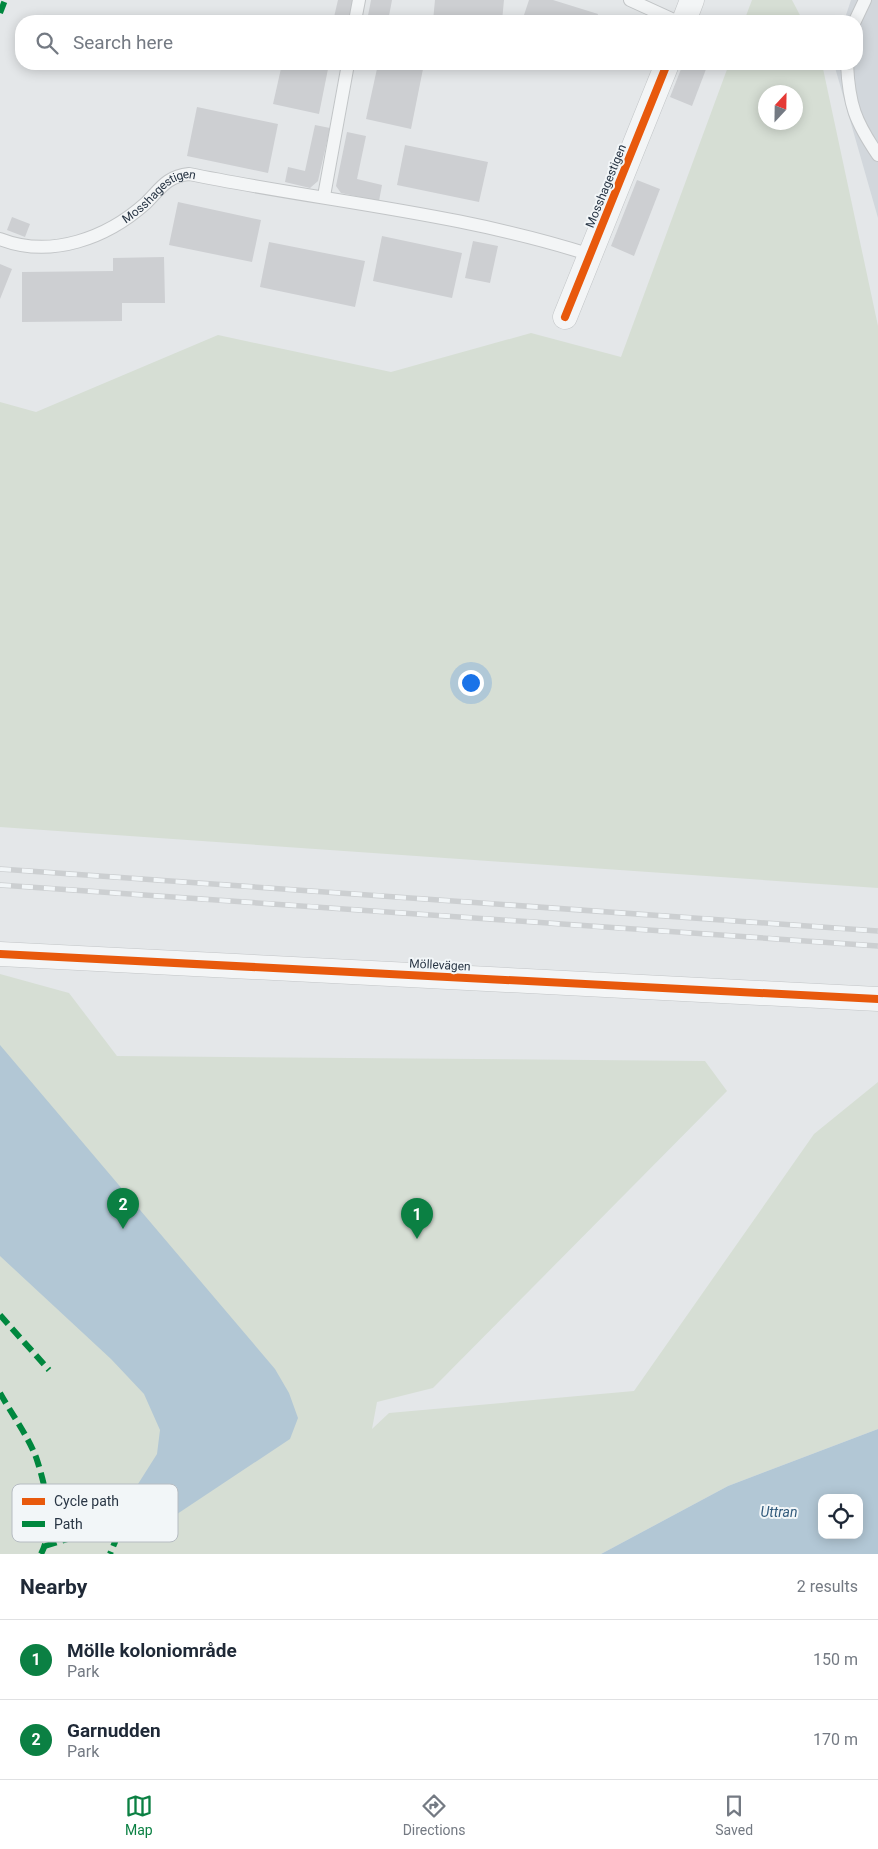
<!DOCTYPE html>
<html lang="en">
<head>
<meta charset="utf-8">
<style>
	:root { --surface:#fff; --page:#f2f2f3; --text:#1f2937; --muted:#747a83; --line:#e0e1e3; --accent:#0b8043 }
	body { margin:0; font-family:Roboto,sans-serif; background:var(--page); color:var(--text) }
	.controls { position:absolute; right:15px; bottom:15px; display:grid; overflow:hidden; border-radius:10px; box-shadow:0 2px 12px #0003 }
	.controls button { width:45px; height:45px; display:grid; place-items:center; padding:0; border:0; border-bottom:1px solid var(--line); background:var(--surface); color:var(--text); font:25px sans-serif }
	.compass { position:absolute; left:758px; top:85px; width:45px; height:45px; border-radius:50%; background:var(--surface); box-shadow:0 2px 12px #0003; rotate:22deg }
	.you { position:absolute; left:470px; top:682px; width:18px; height:18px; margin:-12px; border:4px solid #fff; border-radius:50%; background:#1a73e8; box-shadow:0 0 0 8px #1a73e833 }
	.badge { display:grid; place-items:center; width:32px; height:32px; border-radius:50%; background:var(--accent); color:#fff; font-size:16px; font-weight:700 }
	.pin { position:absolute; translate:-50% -41px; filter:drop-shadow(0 1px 2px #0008) }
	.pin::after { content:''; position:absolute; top:26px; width:18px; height:15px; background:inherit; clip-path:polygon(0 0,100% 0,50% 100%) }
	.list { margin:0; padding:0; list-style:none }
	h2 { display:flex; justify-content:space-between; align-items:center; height:65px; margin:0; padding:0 20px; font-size:21px }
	h2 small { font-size:16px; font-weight:400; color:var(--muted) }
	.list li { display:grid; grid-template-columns:32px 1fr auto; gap:15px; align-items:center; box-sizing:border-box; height:80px; padding:0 20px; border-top:1px solid var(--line) }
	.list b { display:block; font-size:19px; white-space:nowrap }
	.list p { margin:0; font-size:16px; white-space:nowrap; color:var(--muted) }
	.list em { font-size:16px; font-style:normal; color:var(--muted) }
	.icon { flex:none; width:28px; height:28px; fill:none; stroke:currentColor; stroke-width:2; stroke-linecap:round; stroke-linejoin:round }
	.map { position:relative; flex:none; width:878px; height:1554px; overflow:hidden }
	.search { position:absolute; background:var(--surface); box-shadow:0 2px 12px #0003; left:15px; right:15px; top:15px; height:55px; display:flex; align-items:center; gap:12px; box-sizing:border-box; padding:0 18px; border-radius:20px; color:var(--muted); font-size:19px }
	.sheet { height:225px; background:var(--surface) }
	nav { display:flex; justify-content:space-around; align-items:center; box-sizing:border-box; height:70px; border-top:1px solid var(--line); background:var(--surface); font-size:14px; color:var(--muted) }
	nav a { display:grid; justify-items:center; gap:2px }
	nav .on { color:var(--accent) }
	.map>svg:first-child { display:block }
	.built { fill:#d2d7dc }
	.green { fill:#d6ded4; fill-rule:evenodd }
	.water { fill:#b2c7d5; fill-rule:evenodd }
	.building { fill:#cdcfd2 }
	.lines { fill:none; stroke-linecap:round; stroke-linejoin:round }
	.lane-casing { stroke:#c2c5c7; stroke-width:14 }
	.street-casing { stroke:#c2c5c7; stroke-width:25 }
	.lane { stroke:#f3f5f6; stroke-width:12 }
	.street { stroke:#f3f5f6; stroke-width:24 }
	.rail-casing { stroke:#cccfd1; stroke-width:5.5 }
	.rail { stroke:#f2f6f8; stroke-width:4; stroke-dasharray:11; stroke-linecap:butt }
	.quiet { stroke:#00873e; stroke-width:6; stroke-dasharray:12 6; stroke-linecap:butt }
	.cycleway-casing { stroke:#f2f6f8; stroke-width:11 }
	.cycleway { stroke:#e8590c; stroke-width:8 }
	.labels { text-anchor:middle; stroke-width:4; stroke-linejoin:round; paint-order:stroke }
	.street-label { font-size:12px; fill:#293645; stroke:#f2f6f8 }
	.water-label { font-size:14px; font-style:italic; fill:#315a7b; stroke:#f2f6f8 }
	.key { fill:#f2f6f8; stroke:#b6bcc2; stroke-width:1 }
	.key-label { font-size:14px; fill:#293645 }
</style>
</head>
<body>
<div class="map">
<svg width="878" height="1554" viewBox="0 0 878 1554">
	<rect width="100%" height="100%" fill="#e4e7e9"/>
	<path class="built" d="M851,0H878V218L834,64H857V21H844Z"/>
	<g class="green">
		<path d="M752,0H792L803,21H744Z"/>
		<path d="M729,64H822L878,326V888L0,827V402L36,412L218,335L391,372L531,333L621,357ZM766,92H796V122H766Z"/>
		<path d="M0,974L69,993L117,1056L705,1061L727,1091L433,1388L377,1402L372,1429L389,1413L634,1391L814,1134L878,1082V1429L728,1486L601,1554H0Z"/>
	</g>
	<g class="water">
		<path d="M0,1045L275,1369L289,1393L298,1418L290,1439L135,1542L121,1520L126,1503L157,1454L160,1430L144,1394L111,1359L0,1256Z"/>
		<path d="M878,1429V1554H601L728,1486ZM822,1498H859V1535H822Z"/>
	</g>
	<g class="building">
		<path d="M338,0H353L349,20L334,17Z"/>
		<path d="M371,0H392L388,21H367Z"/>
		<path d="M435,0H504L502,21H433Z"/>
		<path d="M529,0H553L598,14L596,21H522Z"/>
		<path d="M282,64H329L319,114L273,104Z"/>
		<path d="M378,64H424L411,129L366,119Z"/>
		<path d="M683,64H708L692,106L670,97Z"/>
		<path d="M197,107L278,124L268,173L187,156Z"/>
		<path d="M315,125L330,128L318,181L310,188L285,182L288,167L305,171Z"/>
		<path d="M347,132L366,136L357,179L382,185L379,201L341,193L336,186Z"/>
		<path d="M405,145L488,162L479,202L397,185Z"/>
		<path d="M637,180L660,189L634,256L611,246Z"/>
		<path d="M178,202L261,220L252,262L169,245Z"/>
		<path d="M12,217L30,224L25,237L7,230Z"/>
		<path d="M382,236L462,253L452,298L373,281Z"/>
		<path d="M473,241L498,246L490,283L465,278Z"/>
		<path d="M269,242L365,261L355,307L260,287Z"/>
		<path d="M164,257L165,303H122V321L22,322V272L113,271V258Z"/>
		<path d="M0,264L12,269L0,299Z"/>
	</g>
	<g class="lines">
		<g class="lane-casing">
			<g id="lane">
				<path d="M630,0L676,21"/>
				<path d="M355,21L359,0"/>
				<path d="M855,21L865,0"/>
				<path d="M847,64C849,105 855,121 878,155"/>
				<path d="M324,196L348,64"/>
				<path id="s1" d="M0,239C51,259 107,238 146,203C160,189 167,176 189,174C322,201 461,213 591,255"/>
			</g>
		</g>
		<g class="street-casing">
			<g id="street">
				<path d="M684,21L692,0"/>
				<path d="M565,317L667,64"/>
				<path d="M0,954L878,999"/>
			</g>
		</g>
		<use href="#lane" class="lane"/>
		<use href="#street" class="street"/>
		<g class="rail-casing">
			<g id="rail">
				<path d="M0,869L878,931"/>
				<path d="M0,885L878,946"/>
			</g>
		</g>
		<use href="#rail" class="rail"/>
		<g class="quiet">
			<path d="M0,13L5,0"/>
			<path d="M0,1315L49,1370"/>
			<path d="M0,1393C11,1413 30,1439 37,1460C46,1488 55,1527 41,1554"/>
			<path d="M45,1546L104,1528L115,1542L110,1554"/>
		</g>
		<g class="cycleway-casing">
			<g id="cycleway">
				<path d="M565,317L667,64"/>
				<path d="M0,954L878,999"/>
			</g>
		</g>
		<use href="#cycleway" class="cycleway"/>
	</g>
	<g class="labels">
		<g class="street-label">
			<text transform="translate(606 186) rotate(-68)" y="4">Mosshagestigen</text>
			<text dy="4" stroke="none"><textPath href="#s1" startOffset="174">Mosshagestigen</textPath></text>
			<text transform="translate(440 965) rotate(3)" y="4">Möllevägen</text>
		</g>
		<g class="water-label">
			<text x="779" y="1517">Uttran</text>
		</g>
	</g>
	<rect x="12" y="1484" width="166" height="58" rx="8" class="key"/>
	<rect x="22" y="1498" width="23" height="7" fill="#e8590c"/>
	<rect x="22" y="1521" width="23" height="6" fill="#00873e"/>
	<g class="key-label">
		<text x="54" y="1506">Cycle path</text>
		<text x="54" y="1529">Path</text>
	</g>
</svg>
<div class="controls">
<button><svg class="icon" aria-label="locate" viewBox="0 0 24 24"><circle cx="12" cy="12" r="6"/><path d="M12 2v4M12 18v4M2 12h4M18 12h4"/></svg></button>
</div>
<svg class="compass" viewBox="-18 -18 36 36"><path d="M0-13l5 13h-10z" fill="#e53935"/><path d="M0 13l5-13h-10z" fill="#747a83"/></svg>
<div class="you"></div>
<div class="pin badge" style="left:417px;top:1239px">1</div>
<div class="pin badge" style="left:123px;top:1229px">2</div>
<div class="search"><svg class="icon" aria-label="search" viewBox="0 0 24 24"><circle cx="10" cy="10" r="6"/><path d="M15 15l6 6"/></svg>Search here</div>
</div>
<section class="sheet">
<h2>Nearby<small>2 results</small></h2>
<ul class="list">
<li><span class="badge">1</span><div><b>Mölle koloniområde</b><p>Park</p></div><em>150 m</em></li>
<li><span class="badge">2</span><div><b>Garnudden</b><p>Park</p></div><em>170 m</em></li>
</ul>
</section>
<nav>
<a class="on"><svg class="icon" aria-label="map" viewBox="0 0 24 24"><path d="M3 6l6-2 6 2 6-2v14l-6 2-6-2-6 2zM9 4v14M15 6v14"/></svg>Map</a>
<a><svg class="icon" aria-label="directions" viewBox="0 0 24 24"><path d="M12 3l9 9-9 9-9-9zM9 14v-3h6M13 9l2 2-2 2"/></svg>Directions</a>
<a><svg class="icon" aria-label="saved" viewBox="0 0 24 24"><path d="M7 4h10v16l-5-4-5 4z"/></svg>Saved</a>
</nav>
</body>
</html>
